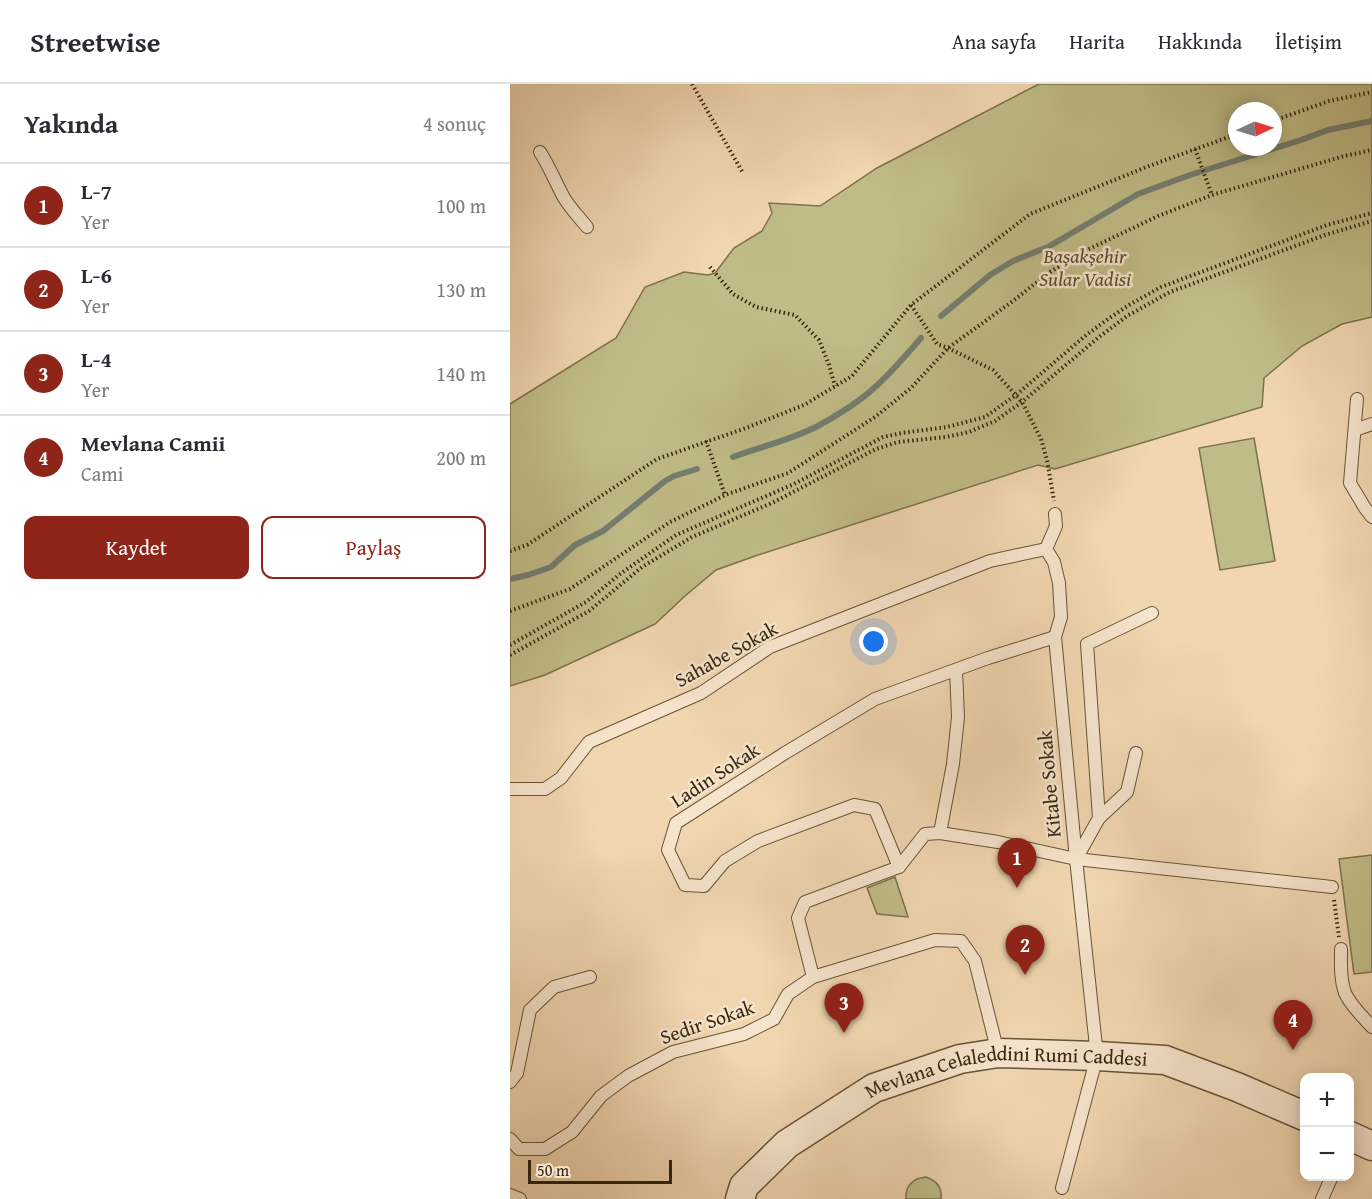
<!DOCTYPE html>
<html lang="tr">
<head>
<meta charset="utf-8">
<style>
	:root { --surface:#fff; --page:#f7f7f7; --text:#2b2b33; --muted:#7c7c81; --line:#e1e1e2; --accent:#8f2418 }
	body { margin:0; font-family:"Gentium Book Plus",serif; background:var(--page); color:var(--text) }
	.controls { position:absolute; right:18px; bottom:18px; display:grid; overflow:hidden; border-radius:12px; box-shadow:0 3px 15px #0003 }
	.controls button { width:54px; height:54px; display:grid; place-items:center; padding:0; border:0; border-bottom:2px solid var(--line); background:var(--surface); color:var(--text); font:30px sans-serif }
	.compass { position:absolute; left:718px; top:18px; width:54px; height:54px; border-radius:50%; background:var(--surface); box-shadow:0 3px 15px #0003; rotate:86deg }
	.scale { position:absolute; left:18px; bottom:15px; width:144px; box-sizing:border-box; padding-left:6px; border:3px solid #382710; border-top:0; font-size:16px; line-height:21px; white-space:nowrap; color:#382710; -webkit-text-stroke:4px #f6e4cc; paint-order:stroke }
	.you { position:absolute; left:364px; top:558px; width:21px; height:21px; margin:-15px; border:4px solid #fff; border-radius:50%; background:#1a73e8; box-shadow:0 0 0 9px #1a73e833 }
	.badge { display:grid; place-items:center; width:39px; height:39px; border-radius:50%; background:var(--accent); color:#fff; font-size:20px; font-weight:700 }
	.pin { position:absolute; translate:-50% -50px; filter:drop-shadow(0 2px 3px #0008) }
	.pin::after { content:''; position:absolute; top:32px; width:21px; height:18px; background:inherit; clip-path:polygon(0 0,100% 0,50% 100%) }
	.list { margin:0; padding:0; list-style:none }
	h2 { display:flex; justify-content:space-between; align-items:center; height:78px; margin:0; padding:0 24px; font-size:26px }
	h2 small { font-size:20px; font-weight:400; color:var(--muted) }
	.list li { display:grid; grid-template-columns:39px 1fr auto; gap:18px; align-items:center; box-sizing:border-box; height:84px; padding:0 24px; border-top:2px solid var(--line) }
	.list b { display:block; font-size:22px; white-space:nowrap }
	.list p { margin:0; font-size:20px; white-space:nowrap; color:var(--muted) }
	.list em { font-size:20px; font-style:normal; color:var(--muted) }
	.actions { display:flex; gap:12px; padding:18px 24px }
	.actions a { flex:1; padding:14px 0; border:2px solid var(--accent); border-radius:12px; text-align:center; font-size:21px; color:var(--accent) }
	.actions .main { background:var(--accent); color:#fff }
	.map { position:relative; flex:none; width:862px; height:1115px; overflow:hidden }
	header { display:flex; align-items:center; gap:36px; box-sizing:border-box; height:84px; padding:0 30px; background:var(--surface); border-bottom:2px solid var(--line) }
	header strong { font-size:28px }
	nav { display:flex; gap:33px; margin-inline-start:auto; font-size:21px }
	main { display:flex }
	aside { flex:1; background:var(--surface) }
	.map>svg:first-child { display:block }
	.green { fill:#c0bc87; stroke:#7c724c; stroke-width:1.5; fill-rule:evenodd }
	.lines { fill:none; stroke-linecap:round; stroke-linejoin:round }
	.stream { stroke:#737e71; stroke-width:6 }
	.service-casing { stroke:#665338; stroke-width:14 }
	.tertiary-casing { stroke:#665338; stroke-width:31 }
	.path { stroke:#382710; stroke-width:4; stroke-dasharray:1.5 3; stroke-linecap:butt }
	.service { stroke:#f6e4cc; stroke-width:12 }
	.tertiary { stroke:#f6e4cc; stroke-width:28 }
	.labels { text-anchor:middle; stroke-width:5; stroke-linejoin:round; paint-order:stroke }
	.park-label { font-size:20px; font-style:italic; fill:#5a4c2e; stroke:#f6e4cc }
	.street-label { font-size:20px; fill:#382710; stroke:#f6e4cc }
</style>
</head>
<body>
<header>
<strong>Streetwise</strong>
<nav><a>Ana sayfa</a><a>Harita</a><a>Hakkında</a><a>İletişim</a></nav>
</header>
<main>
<aside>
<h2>Yakında<small>4 sonuç</small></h2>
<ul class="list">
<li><span class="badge">1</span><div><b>L-7</b><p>Yer</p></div><em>100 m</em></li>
<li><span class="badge">2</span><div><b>L-6</b><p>Yer</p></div><em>130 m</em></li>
<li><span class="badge">3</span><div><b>L-4</b><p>Yer</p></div><em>140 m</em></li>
<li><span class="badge">4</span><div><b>Mevlana Camii</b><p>Cami</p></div><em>200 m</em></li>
</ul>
<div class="actions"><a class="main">Kaydet</a><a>Paylaş</a></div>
</aside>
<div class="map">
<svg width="862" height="1115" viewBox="0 0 862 1115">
	<rect width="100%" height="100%" fill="#f1d6b0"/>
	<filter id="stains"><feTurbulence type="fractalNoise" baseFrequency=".00333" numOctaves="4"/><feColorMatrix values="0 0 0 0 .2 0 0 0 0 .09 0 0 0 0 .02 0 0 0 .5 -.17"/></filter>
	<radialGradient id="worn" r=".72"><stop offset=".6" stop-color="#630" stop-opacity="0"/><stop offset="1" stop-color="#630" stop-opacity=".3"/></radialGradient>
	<g class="green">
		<path d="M529,0H862V233L832,240L792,262L754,294L752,323L545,385L528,381L248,471L206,486L175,512L145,540L35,591L0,602V320L106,254L135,203L174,188L198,191L205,189L224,164L252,147L262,129L259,119L310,122L367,84ZM727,27H763V63H727Z"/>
		<path d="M744,354L765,477L710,486L689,364Z"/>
		<path d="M862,771V888L844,890L829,775Z"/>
		<path d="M385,793L398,833L367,830L357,804Z"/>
		<path d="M416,1093C427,1097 432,1103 431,1115H396C395,1102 403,1094 416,1093Z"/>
	</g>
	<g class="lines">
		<g class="stream">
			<path d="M431,232L480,191L503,177L538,163L628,110L680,91L791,56L818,46L862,37"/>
			<path d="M223,373C250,363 280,356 306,343C326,332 347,320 364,304C381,289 396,271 411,254"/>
			<path d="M0,495L18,491L41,483L65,461L93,447L155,397L164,392L187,385"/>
		</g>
		<g class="service-casing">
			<g id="service">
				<path d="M30,68C39,82 45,97 53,112C59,123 69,133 77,143"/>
				<path d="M847,315L840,399L855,424L862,433"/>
				<path d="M845,346L862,340"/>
				<path d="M545,430L546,442L536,465L544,478L549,499L551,533L545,553L566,775L587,972L552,1104"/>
				<path d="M0,705H35L51,694L79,658L191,609L260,563L480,477L536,465"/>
				<path d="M589,734L617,708L626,669"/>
				<path d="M430,749L443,680L448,633L446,586"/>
				<path d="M566,775L589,734L577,560L642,529"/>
				<path d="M389,783L365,725L344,721L248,757L215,777L194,802L175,801L158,766L166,739L275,669L365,615L478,574L545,553"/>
				<path d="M831,865C831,880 830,895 835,909C841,922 853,933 862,943"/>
				<path d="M303,893L288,834L295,818L389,783L415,750L430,749L488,758L566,775L822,803"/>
				<path d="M0,998L7,989L20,926L44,903L80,893"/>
				<path d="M0,1055L9,1065H35L62,1048L91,1012L118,992L163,968L234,950L264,935L278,910L303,893L425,856L451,857L465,877L488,969"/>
				<path d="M0,1111L10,1115"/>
				<path d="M812,1115L822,1092"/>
			</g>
		</g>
		<g class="tertiary-casing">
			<g id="tertiary">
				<path d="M840,1052L862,1062"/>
				<path id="s1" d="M230,1115L234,1102L277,1060L364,1004L450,975L488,969L587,972L655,976L727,1003L794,1032"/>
			</g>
		</g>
		<g class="path">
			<path d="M182,0L233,89"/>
			<path d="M763,37L819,17L862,8"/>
			<path d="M685,65L702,111"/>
			<path d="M200,183L223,210L246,223L285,231L309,256L319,281L325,302"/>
			<path d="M401,221L427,260L438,264L483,286L512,318L531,355L537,376L544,417"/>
			<path d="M196,357L215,411"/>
			<path d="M0,467L17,461L147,375L236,344L294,321L342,292L401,221L520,130L639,82L727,50"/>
			<path d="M0,527L60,505L160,438L195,421L215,411L278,389L365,333L401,304L438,264L503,217L540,188L579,165L648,132L702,111L834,72L862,66"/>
			<path d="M0,561L76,518L110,490L166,451L284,400L373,353L392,349L437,343L475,333L506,311L575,252L598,235L619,221L651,203L817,141L862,129"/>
			<path d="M0,571L79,527L132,483L182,453L262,419L366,365L388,358L436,353L459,348L485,337L512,318L589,253L617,232L660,208L815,151L862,137"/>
			<path d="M824,816L829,853"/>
		</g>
		<use href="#service" class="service"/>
		<use href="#tertiary" class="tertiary"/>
	</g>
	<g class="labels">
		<g class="park-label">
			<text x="575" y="179">Başakşehir<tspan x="575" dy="23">Sular Vadisi</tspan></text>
		</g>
		<g class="street-label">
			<text transform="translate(216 570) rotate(-29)" y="7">Sahabe Sokak</text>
			<text transform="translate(205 691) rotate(-33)" y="7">Ladin Sokak</text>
			<text transform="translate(539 700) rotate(-95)" y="7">Kitabe Sokak</text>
			<text transform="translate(197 938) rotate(-19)" y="7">Sedir Sokak</text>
			<text dy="7" stroke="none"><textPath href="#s1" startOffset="312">Mevlana Celaleddini Rumi Caddesi</textPath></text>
		</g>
	</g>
	<rect width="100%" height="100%" filter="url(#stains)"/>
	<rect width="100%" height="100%" fill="url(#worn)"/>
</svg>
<div class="controls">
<button>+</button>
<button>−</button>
</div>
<svg class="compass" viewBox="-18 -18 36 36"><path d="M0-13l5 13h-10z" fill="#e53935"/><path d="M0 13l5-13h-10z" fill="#7c7c81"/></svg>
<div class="scale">50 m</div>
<div class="you"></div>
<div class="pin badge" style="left:507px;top:804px">1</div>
<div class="pin badge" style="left:515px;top:891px">2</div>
<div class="pin badge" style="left:334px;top:949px">3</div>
<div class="pin badge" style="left:783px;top:966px">4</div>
</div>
</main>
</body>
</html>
